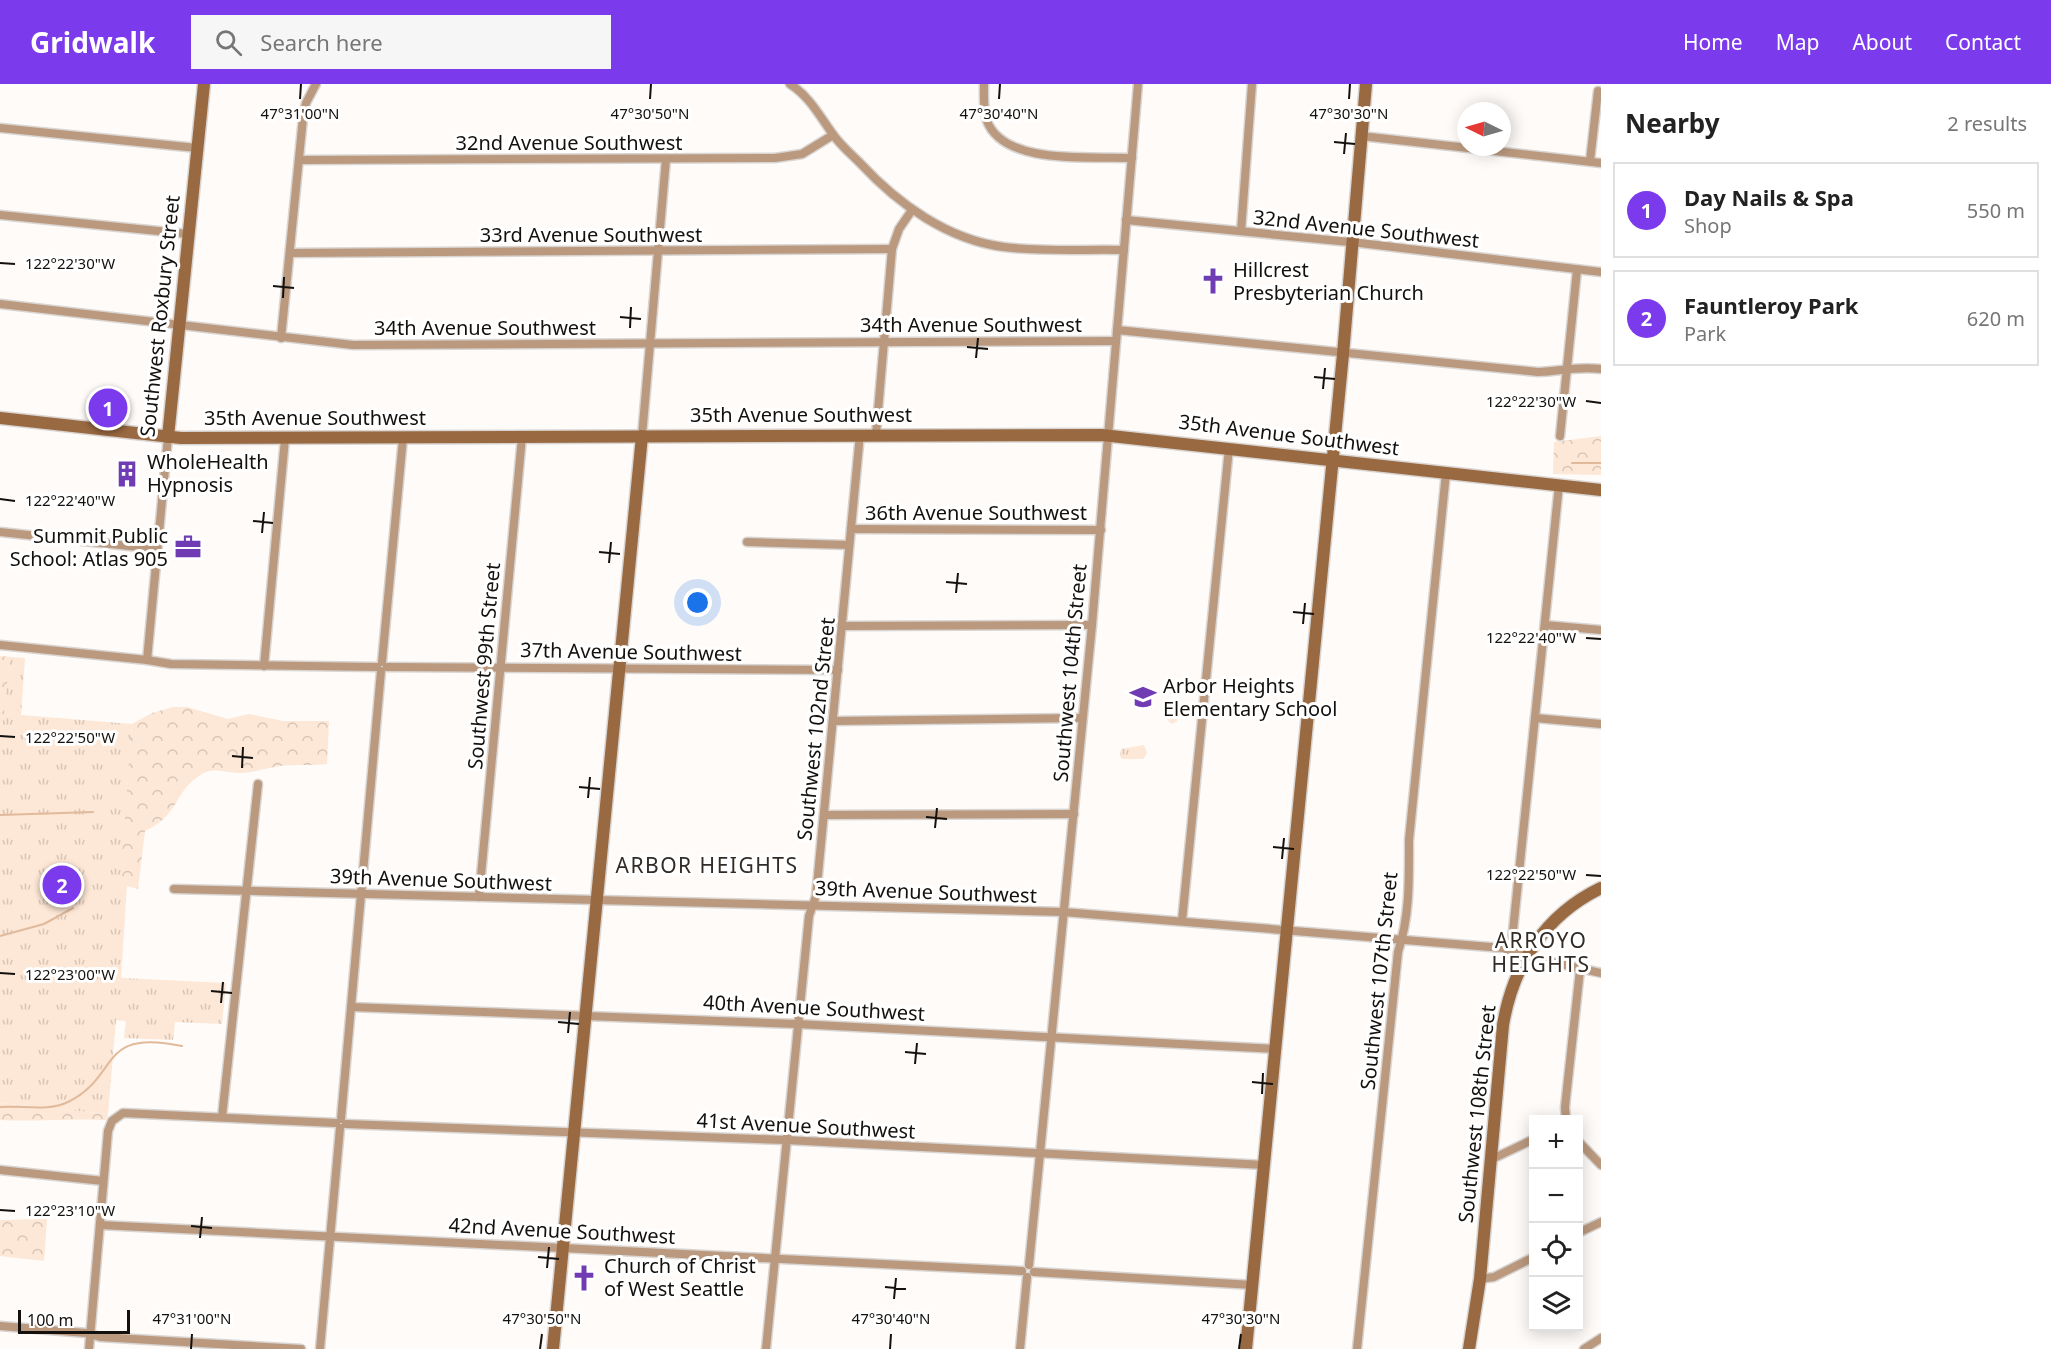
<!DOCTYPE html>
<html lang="en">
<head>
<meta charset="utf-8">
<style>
	:root { --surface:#fff; --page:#f6f6f6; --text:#222; --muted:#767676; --line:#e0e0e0; --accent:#7c3aed }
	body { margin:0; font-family:"Noto Sans",sans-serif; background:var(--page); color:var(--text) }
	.controls { position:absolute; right:18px; bottom:18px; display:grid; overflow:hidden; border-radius:0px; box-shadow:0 3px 15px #0003 }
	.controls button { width:54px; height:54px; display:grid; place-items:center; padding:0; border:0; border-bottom:2px solid var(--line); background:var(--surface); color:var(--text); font:30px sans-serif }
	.compass { position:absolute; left:1457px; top:18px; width:54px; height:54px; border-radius:50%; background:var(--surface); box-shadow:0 3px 15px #0003; rotate:275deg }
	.scale { position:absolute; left:18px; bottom:15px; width:112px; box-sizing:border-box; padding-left:6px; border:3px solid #13100d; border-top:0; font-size:16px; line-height:21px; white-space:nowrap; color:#13100d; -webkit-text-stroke:4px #fff; paint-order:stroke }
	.you { position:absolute; left:698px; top:519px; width:21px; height:21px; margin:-15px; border:4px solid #fff; border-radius:50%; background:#1a73e8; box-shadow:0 0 0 9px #1a73e833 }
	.badge { display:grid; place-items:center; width:39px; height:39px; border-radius:50%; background:var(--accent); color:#fff; font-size:20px; font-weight:700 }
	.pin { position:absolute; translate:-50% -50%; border:3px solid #fff; box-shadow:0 2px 6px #0006 }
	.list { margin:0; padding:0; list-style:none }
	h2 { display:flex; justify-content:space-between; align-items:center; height:78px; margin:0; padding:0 24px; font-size:26px }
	h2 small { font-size:20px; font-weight:400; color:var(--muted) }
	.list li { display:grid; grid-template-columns:39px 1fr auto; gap:18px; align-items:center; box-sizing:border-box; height:96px; margin:0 12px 12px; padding:0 12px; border:2px solid var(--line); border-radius:0px }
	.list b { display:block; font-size:22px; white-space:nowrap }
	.list p { margin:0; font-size:20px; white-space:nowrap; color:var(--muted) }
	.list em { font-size:20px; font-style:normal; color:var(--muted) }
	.icon { flex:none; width:33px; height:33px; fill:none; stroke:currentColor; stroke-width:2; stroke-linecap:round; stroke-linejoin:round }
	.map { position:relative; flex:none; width:1601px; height:1265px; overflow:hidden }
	header { display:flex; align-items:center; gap:36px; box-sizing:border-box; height:84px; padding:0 30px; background:var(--accent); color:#fff }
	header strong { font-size:28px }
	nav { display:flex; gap:33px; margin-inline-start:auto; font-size:21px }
	.search { width:420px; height:54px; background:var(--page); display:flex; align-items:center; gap:15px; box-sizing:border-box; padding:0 21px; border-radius:0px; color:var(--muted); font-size:22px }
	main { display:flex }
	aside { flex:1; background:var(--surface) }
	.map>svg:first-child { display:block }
	.forest { fill:url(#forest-crowns) }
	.park { fill:url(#park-tufts) }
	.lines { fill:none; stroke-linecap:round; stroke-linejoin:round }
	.stream { stroke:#e1ba9b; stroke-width:2 }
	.street-casing { stroke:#d9d5d2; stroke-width:11 }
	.secondary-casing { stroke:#d9d5d2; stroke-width:15 }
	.street { stroke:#ba997e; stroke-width:8 }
	.secondary { stroke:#996941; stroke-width:12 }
	.ticks { fill:none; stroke:#13100d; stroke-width:2 }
	.labels { text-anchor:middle; stroke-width:6; stroke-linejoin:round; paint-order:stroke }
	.street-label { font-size:20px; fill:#13100d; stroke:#fff }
	.poi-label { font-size:20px; fill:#13100d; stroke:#fff; text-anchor:start }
	.neighbourhood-label { font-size:21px; letter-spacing:1.5px; fill:#322b26; stroke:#fff }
	.ticks-label { font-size:15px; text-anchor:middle; fill:#13100d; stroke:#fff; stroke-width:6; stroke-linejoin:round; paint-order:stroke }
</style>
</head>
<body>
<header>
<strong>Gridwalk</strong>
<div class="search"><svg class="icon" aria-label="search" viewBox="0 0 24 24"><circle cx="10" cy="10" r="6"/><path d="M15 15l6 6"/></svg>Search here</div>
<nav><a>Home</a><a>Map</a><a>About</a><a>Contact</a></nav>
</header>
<main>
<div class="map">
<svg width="1601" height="1265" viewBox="0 0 1601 1265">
	<defs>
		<pattern id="forest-crowns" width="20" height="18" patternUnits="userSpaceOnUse" patternTransform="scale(1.5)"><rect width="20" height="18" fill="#fde7d6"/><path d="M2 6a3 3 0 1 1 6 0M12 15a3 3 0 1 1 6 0" fill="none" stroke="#d8c5b6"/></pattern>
		<pattern id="park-tufts" width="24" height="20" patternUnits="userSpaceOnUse" patternTransform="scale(1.5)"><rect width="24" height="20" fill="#fde7d6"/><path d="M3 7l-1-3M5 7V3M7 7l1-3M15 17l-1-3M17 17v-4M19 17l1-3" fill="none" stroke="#d8c5b6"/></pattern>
	</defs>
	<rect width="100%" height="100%" fill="#fffbf8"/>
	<g class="forest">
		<path d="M1601,352V391L1553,390L1554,358Z"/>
		<path d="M0,572L10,573L2,666H0Z"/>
		<path d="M173,623H187L228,635L249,630L283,637H329L327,680C311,682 295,680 280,682C266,684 253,689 239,689C223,689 213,682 199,692C173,709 180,731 145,747L138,805L119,800L132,640L152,629Z"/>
		<path d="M0,1019L108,1030L106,1036C71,1034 36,1038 0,1036Z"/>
		<path d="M47,1135L44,1177L0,1172V1136Z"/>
	</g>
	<g class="park">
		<path d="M10,573L25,574L21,631L132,640L120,799L127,801L121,894L226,899L222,940L175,938L173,956L124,954L126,937L116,936L108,1030L0,1019V666Z"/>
		<path d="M1170,619L1181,622L1177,637L1172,640C1167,638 1161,624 1162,620Z"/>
		<path d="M1144,661L1147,669L1143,675H1122L1120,672L1121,665Z"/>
	</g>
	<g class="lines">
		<g class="stream">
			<path d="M1572,379H1601"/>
			<path d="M0,731L93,728"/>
			<path d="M0,852L44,840L73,824"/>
			<path d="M0,1023C23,1021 47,1028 68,1018C121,992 97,944 182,962"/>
		</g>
		<g class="street-casing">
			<g id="street">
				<path d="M790,0C809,12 819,31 832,49C839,60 850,69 860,79C898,120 948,156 1004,163C1043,168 1085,165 1124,166"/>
				<path d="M984,0C984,12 983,26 987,37C1004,82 1092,72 1132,74"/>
				<path d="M0,44L197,64"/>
				<path d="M1361,52L1601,79"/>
				<path d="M299,76L775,74L802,70L833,51"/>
				<path d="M1590,77L1598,7"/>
				<path d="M0,131L188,150"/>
				<path d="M1126,136L1360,159L1601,188"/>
				<path d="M1241,147L1252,0"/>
				<path d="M290,169L892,165"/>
				<path d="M0,220L353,261L1116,257"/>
				<path d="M1117,246L1538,288C1562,287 1576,282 1601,285"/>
				<path d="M281,254L303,34L306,19L316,0"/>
				<path d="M876,350L892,165L899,145L912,126"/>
				<path d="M642,352L666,75"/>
				<path d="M1560,352L1577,186"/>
				<path d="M851,445L1101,446"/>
				<path d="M0,448L157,465"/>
				<path d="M747,458L849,461"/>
				<path d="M1545,541L1601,546"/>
				<path d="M842,542L1092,541"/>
				<path d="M0,561L147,576L171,580L377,583"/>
				<path d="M147,576L168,353"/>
				<path d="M382,578L403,354"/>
				<path d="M264,582L285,355"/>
				<path d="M387,583L838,586"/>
				<path d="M1535,634L1601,640"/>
				<path d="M833,637L1082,634"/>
				<path d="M824,731L1074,730"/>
				<path d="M174,805L1063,828L1503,864L1525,872L1601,889"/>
				<path d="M479,813L522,353"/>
				<path d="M1182,837L1229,364"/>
				<path d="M1511,866L1559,401"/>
				<path d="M351,923L797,940L1275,965"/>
				<path d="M222,1033L258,700"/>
				<path d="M341,1035L381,587"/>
				<path d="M1566,1036L1565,1023L1580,886"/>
				<path d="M346,1040L786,1056L1265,1081"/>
				<path d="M1578,1057L1601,1081"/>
				<path d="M1490,1076L1534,1055"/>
				<path d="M0,1086L103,1097"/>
				<path d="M100,1141L1022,1187"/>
				<path d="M1578,1149L1601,1138"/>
				<path d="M1029,1181L1092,541L1138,0"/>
				<path d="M1034,1188L1253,1201"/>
				<path d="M1480,1195L1494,1193L1534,1173"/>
				<path d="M0,1242L86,1249L100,1253L301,1265"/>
				<path d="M89,1265L108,1047L112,1037L123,1029L336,1039"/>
				<path d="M320,1265L340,1044"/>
				<path d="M766,1265L809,832L816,812L860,350"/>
				<path d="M1020,1265L1027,1193"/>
				<path d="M1357,1265L1398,868C1410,832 1409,794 1409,756L1446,389"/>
				<path d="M1584,1265L1601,1254"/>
			</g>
		</g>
		<g class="secondary-casing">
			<g id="secondary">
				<path d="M0,334L181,354L1102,351L1601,406"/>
				<path d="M168,353L204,0"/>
				<path d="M553,1265L642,352"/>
				<path d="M1246,1265L1343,270L1366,0"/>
				<path d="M1469,1265L1480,1195L1503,941C1513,881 1545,831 1601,804"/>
			</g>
		</g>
		<use href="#street" class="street"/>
		<use href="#secondary" class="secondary"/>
	</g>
	<path class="ticks" d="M300,15L301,0M650,15L651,0M999,15L1000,0M1349,15L1350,0M1334,58L1355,60M1344,70L1346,49M0,179L15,180M273,202L294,204M283,214L284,193M620,233L641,235M630,244L631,223M967,263L988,265M976,274L978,254M1314,293L1335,295M1323,305L1325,284M1586,317L1601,319M0,415L15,417M253,437L273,439M262,449L264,428M599,468L620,470M609,479L611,458M946,498L967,500M956,509L958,489M1293,528L1314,530M1303,540L1305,519M1586,554L1601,555M0,652L15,653M232,672L253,674M242,684L243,663M579,703L600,705M588,714L590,693M926,733L947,735M935,744L937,724M1273,763L1294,765M1282,775L1284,754M1586,791L1601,792M0,889L15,890M211,907L232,909M221,919L223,898M558,938L579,940M568,949L570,928M905,968L926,970M915,980L917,959M1252,998L1273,1000M1262,1010L1263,989M0,1126L15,1127M191,1142L212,1144M200,1154L202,1133M538,1173L559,1175M547,1184L549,1163M885,1203L906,1205M894,1215L896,1194M191,1265L192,1250M540,1265L542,1250M890,1265L891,1250M1239,1265L1241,1250"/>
	<defs>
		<g id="church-bare" transform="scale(2.07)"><path d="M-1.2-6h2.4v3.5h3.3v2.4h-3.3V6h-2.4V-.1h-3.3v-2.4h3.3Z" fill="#703cb3" stroke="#fff" stroke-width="2.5" paint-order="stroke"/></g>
		<g id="building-bare" transform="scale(2.07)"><path d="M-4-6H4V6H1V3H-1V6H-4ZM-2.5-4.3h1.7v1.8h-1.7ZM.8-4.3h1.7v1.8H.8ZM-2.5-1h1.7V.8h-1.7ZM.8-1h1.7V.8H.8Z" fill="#703cb3" stroke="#fff" stroke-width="2.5" paint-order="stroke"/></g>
		<g id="office-bare" transform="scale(2.07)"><path d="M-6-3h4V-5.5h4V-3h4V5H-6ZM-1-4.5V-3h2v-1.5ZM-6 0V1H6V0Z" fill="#703cb3" stroke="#fff" stroke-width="2.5" paint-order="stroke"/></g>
		<g id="school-bare" transform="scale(2.07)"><path d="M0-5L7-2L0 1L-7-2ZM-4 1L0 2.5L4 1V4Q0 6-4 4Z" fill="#703cb3" stroke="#fff" stroke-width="2.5" paint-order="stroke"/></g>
	</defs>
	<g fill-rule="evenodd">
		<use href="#church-bare" x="1213" y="197"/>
		<use href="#building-bare" x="127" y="390"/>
		<use href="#office-bare" x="188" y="463"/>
		<use href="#school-bare" x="1143" y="613"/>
		<use href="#church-bare" x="584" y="1194"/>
	</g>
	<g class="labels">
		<g class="street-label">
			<text x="569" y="66">32nd Avenue Southwest</text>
			<text transform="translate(1366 145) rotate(6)" y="7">32nd Avenue Southwest</text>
			<text x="591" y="158">33rd Avenue Southwest</text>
			<text transform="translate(160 232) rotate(-84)" y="7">Southwest Roxbury Street</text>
			<text x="971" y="248">34th Avenue Southwest</text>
			<text x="485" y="251">34th Avenue Southwest</text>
			<text x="801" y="338">35th Avenue Southwest</text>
			<text x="315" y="341">35th Avenue Southwest</text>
			<text transform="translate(1289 351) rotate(7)" y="7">35th Avenue Southwest</text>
			<text x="976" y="436">36th Avenue Southwest</text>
			<text transform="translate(631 568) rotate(1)" y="7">37th Avenue Southwest</text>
			<text transform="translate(484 582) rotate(-85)" y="7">Southwest 99th Street</text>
			<text transform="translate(1070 589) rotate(-85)" y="7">Southwest 104th Street</text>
			<text transform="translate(816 645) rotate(-84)" y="7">Southwest 102nd Street</text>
			<text transform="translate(441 796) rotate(2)" y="7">39th Avenue Southwest</text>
			<text transform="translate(926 808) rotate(2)" y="7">39th Avenue Southwest</text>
			<text transform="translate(1379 897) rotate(-84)" y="7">Southwest 107th Street</text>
			<text transform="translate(814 924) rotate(3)" y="7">40th Avenue Southwest</text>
			<text transform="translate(1477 1030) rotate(-84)" y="7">Southwest 108th Street</text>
			<text transform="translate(806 1042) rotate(3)" y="7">41st Avenue Southwest</text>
			<text transform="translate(562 1147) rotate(3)" y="7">42nd Avenue Southwest</text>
		</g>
		<g class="poi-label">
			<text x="1233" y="193">Hillcrest<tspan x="1233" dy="23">Presbyterian Church</tspan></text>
			<text x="147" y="385">WholeHealth<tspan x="147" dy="23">Hypnosis</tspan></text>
			<text x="168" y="459" text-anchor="end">Summit Public<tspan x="168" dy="23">School: Atlas 905</tspan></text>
			<text x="1163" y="609">Arbor Heights<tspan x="1163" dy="23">Elementary School</tspan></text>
			<text x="604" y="1189">Church of Christ<tspan x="604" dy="23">of West Seattle</tspan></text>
		</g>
		<g class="neighbourhood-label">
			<text x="707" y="789">ARBOR HEIGHTS</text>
			<text x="1541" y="864">ARROYO<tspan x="1541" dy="24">HEIGHTS</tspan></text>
		</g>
	</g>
	<g class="ticks-label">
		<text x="300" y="35">47°31'00"N</text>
		<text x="650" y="35">47°30'50"N</text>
		<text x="999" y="35">47°30'40"N</text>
		<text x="1349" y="35">47°30'30"N</text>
		<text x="70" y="185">122°22'30"W</text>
		<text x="1531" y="323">122°22'30"W</text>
		<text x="70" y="422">122°22'40"W</text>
		<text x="1531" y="559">122°22'40"W</text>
		<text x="70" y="659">122°22'50"W</text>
		<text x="1531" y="796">122°22'50"W</text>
		<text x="70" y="896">122°23'00"W</text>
		<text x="70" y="1132">122°23'10"W</text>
		<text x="192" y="1240">47°31'00"N</text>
		<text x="542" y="1240">47°30'50"N</text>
		<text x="891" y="1240">47°30'40"N</text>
		<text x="1241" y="1240">47°30'30"N</text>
	</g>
</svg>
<div class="controls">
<button>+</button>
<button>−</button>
<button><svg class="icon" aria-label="locate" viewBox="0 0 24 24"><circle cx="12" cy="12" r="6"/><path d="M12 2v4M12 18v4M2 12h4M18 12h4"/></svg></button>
<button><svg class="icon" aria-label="layers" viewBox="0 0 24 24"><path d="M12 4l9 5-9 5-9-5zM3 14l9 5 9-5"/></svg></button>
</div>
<svg class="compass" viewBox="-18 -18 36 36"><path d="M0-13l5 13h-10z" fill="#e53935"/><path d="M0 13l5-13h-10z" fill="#767676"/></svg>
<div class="scale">100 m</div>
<div class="you"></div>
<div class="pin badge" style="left:108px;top:324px">1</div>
<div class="pin badge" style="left:62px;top:801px">2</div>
</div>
<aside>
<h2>Nearby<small>2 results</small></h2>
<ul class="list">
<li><span class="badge">1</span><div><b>Day Nails &amp; Spa</b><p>Shop</p></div><em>550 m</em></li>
<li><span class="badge">2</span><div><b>Fauntleroy Park</b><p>Park</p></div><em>620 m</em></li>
</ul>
</aside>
</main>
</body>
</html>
